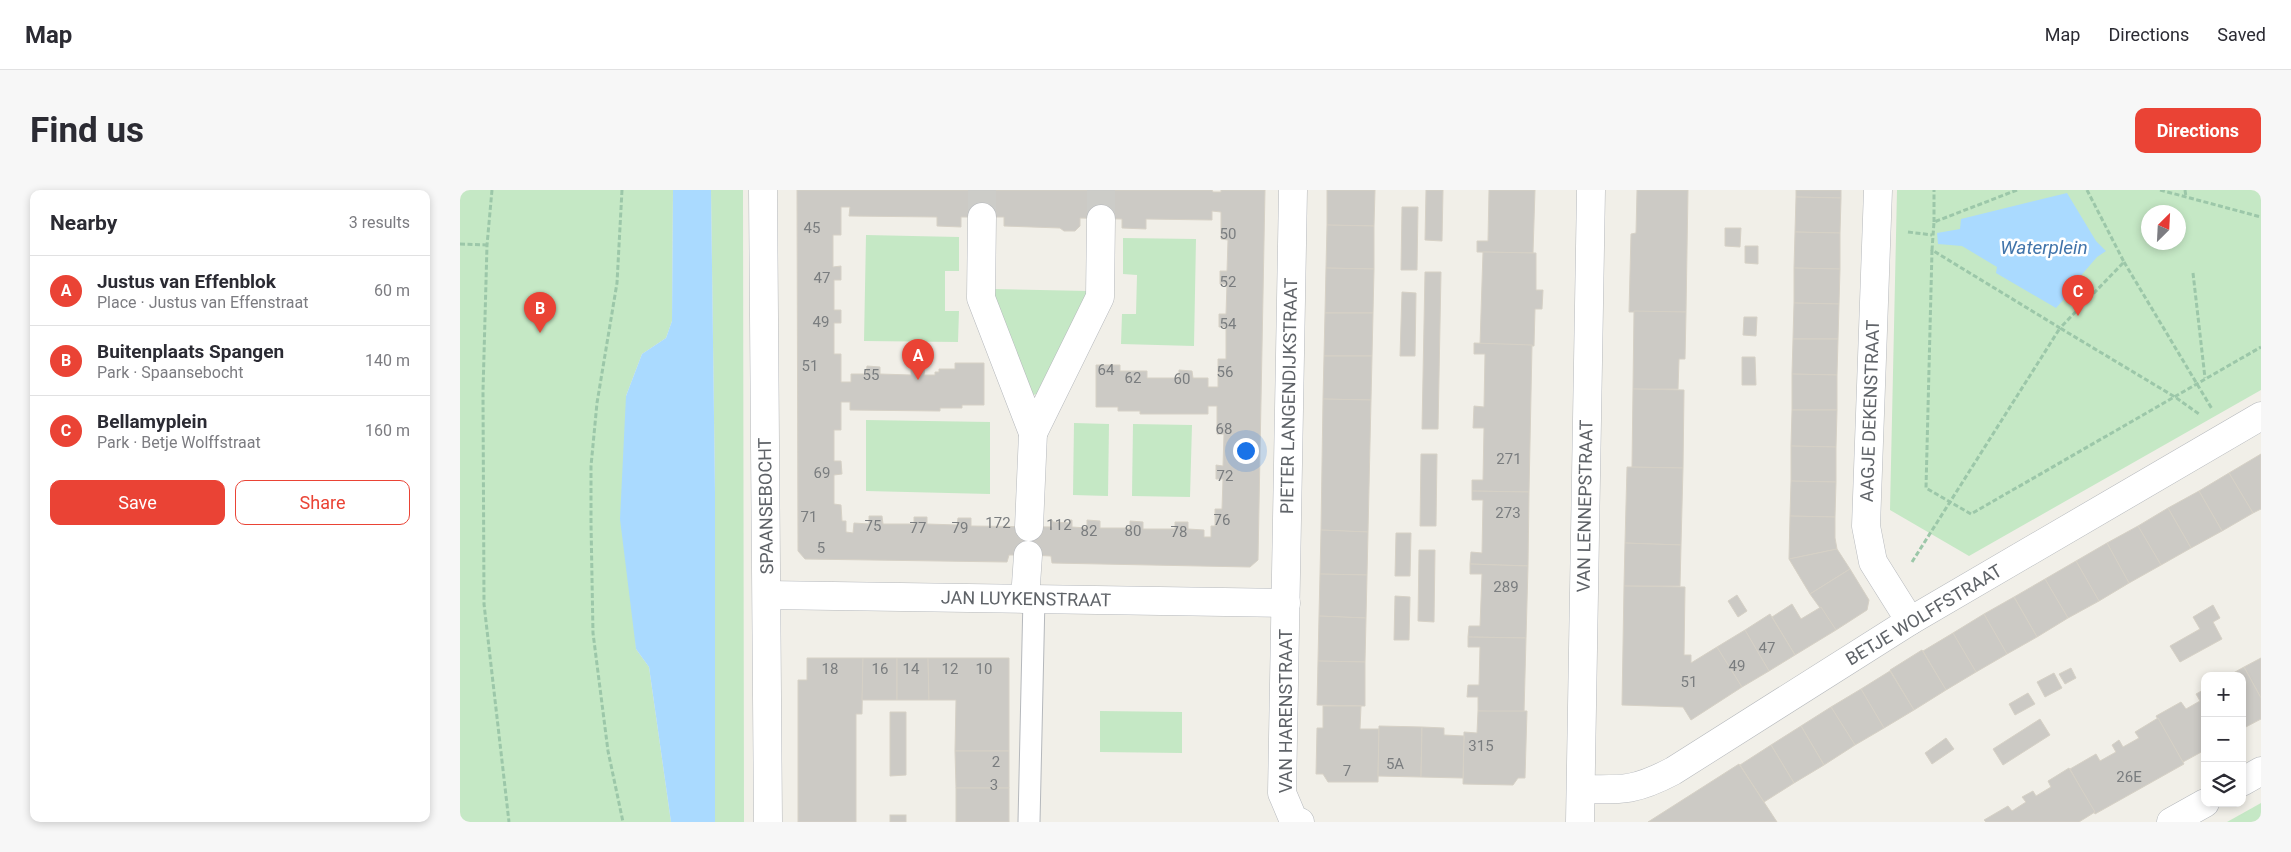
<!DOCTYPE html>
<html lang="en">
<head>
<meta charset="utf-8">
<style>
	:root { --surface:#fff; --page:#f7f7f7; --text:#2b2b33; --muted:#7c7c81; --line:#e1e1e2; --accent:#ea4335 }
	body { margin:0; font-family:Roboto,sans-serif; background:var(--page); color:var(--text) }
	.controls { position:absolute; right:15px; bottom:15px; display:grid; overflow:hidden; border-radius:10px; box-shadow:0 2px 8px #0003 }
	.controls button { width:45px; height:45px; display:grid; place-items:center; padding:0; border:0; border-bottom:1px solid var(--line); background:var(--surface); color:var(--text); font:25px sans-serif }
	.compass { position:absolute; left:1681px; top:15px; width:45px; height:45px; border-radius:50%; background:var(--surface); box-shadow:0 2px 8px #0003; rotate:24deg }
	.you { position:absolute; left:785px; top:260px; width:18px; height:18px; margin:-12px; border:4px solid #fff; border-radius:50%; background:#1a73e8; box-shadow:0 0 0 8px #1a73e833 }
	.badge { display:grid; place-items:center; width:32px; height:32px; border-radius:50%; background:var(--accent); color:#fff; font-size:16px; font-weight:700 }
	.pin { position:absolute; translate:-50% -41px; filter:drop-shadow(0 1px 2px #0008) }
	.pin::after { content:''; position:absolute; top:26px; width:18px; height:15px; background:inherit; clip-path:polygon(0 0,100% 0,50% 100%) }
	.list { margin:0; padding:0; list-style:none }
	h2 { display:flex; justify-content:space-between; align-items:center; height:65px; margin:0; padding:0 20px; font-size:21px }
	h2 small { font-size:16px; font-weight:400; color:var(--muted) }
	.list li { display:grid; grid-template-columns:32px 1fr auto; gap:15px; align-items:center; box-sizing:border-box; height:70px; padding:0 20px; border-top:1px solid var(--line) }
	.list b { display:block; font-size:19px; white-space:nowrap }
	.list p { margin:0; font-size:16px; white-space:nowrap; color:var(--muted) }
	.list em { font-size:16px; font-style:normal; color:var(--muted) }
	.actions { display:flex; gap:10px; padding:15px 20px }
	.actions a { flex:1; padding:11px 0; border:1px solid var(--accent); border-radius:10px; text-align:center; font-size:18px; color:var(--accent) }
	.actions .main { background:var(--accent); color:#fff }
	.icon { flex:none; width:28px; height:28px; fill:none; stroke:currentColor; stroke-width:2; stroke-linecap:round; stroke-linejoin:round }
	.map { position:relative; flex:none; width:1801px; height:632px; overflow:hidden; border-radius:10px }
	header { display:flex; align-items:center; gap:30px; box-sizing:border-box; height:70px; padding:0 25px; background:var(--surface); border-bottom:1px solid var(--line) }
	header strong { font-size:24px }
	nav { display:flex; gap:28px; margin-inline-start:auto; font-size:18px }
	.intro { display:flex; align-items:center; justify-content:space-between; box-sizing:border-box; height:120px; padding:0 30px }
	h1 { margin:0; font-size:35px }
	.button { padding:12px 22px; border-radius:10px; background:var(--accent); color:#fff; font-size:18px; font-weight:700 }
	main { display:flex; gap:30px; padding:0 30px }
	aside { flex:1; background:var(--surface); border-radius:10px; box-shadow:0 2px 8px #0003 }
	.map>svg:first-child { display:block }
	.green { fill:#c5e8c5; fill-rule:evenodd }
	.water { fill:#aadaff }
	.building { fill:#cccac5; stroke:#d6d1c6; fill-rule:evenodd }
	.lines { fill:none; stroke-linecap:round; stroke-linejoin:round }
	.minor-tunnel { stroke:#ccccc8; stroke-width:28; stroke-dasharray:28 14; stroke-linecap:butt }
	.pedestrian-casing { stroke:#b5b8bc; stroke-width:23 }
	.minor-casing { stroke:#b5b8bc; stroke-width:29 }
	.path { stroke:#9cc7a9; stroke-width:3; stroke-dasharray:5 2.5; stroke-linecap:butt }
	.pedestrian { stroke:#fff; stroke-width:21 }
	.minor { stroke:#fff; stroke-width:28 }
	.labels { text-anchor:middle; stroke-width:5; stroke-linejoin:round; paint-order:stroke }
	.number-label { font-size:15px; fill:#7a7d7f }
	.street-label { font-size:18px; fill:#5f6368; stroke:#fff }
	.water-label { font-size:19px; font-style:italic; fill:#4174aa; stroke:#fff }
</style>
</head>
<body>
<header>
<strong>Map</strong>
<nav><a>Map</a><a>Directions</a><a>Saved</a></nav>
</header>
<div class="intro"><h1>Find us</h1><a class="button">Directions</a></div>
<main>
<aside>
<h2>Nearby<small>3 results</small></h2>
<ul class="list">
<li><span class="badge">A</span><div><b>Justus van Effenblok</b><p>Place · Justus van Effenstraat</p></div><em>60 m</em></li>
<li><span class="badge">B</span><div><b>Buitenplaats Spangen</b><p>Park · Spaansebocht</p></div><em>140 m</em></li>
<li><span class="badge">C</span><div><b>Bellamyplein</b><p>Park · Betje Wolffstraat</p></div><em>160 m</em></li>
</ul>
<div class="actions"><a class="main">Save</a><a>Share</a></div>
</aside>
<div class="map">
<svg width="1801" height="632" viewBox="0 0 1801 632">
	<rect width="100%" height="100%" fill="#f1efe8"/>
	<g class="green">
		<path d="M0,0H213L212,131L206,148L182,164L166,206L176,459L189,477L211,632H0Z"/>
		<path d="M251,0H283L284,632H255V302Z"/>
		<path d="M1437,0H1801V200L1509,366L1430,320ZM1688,22H1718V52H1688Z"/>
		<path d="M406,45L499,47V81H485V121H499L498,152L404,151Z"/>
		<path d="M663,48L736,49L734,156L661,154L662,124H676L677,85L663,84Z"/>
		<path d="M532,99L628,101L581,204L570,205Z"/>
		<path d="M406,230L530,232V304L406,301Z"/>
		<path d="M614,233L649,234L648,306L613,305Z"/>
		<path d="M673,234L732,235L730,307L672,306Z"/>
		<path d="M640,521L722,522V563L640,562Z"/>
		<path d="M1801,613V632H1767Z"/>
	</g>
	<g class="water">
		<path d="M213,0H251L255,302V632H211L189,477L176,459L160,329L166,206L182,164L206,148L212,131Z"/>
		<path d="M1607,3L1636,51L1646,61L1637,67L1606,103V107L1596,118L1536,83L1537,77L1502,56L1478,54L1477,43L1500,39L1501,29Z"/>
	</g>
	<g class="building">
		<path d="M337,0H752L753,2H761V0H805L798,370L790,377L592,373L591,366L568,365H549L547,372L345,369L338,361ZM381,17H390L389,26L477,27V36L501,37V27H544V36L600,38L604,41H615L620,36V28L662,29V38L686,39V29L752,30V21L761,22V49L768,50L767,81H760V94H767L766,124H759V137H766V169H758V197H748V188H733L732,181L719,180V188H687V181H660V175H636V217H658V221H680V224H748V216H757V244H764L763,276L756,275V289H763L762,319H755V336H751V347H744V340L728,339V332H715V339H683V332L670,331V338H640V331L627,330V338L612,337V330H610V333L593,332L592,330V337L511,336V328H498L497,335L467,334V327H454V334H423L422,326H409V334L394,333L393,343L386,342V331H382L381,315L374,314V285L382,284L381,271H374V240H381V212H390V220L480,221V218H502V215H524V173H495V179H479V182H475V185H464L465,177H451V185L420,184V177L407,176L406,184H391V192H381V164H374V133H381V120H374V90H381V76L373,77V45H381Z"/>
		<path d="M867,0H915L914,36L867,35Z"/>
		<path d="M966,0H983L982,51L965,50Z"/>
		<path d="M1029,0H1075L1073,63L1017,62V51H1028Z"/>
		<path d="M1177,0H1228L1226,122H1169L1171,44L1176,43Z"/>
		<path d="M1336,0H1381V8L1336,7Z"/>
		<path d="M1336,7L1381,8L1380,43L1335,42Z"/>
		<path d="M942,17H958L957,80H941Z"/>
		<path d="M867,35L914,36V79L866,78Z"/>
		<path d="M1265,38H1281L1280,57L1265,56Z"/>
		<path d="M1335,42L1380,43V79L1334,78Z"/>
		<path d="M1285,56H1298V74L1285,73Z"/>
		<path d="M1023,62L1076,63V100H1083L1082,119H1075L1074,156L1020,154Z"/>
		<path d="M866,78L914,79L913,123H865Z"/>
		<path d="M1334,78L1380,79L1379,114L1334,113Z"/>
		<path d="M965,82H981L978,239H962Z"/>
		<path d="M942,102L956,103L955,166H940Z"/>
		<path d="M1334,113L1379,114L1378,149H1333Z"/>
		<path d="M1174,121L1226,122L1225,169H1219L1218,199H1173Z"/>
		<path d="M865,123H913L912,166H864Z"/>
		<path d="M1284,127H1297L1296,146L1283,145Z"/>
		<path d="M1333,149H1378L1377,185L1332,184Z"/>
		<path d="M1014,153L1072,155L1069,302L1012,301V290H1023L1024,238H1013L1014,216L1024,217L1025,164H1014Z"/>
		<path d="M864,166H912L911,210L863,209Z"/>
		<path d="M1282,167H1295L1296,195H1282Z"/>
		<path d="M1332,184L1377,185V220H1332Z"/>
		<path d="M1173,199L1224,200L1223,278L1172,277Z"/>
		<path d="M863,209L911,210L908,342L861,340Z"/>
		<path d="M1332,220H1377L1376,257L1331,256Z"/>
		<path d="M1331,256L1376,257V292L1331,291Z"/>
		<path d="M961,264H977L976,336H960Z"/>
		<path d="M1801,264V319L1793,323L1769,283Z"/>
		<path d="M1167,277L1223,278L1221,355L1165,353Z"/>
		<path d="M1769,283L1793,323L1762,341L1739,301Z"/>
		<path d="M1331,291L1376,292L1375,327L1330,326Z"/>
		<path d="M1012,301L1069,302L1068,376L1010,374L1011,362L1022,363L1023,310H1012Z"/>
		<path d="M1739,301L1762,341L1731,358L1708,318Z"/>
		<path d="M1708,318L1731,358L1701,375L1678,336Z"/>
		<path d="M1330,326L1375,327V348L1377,359L1329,369Z"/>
		<path d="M1678,336L1701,375L1669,393L1647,353Z"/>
		<path d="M861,340L908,342L907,385L860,384Z"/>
		<path d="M936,343H951L950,386H935Z"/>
		<path d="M1165,353L1221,355L1220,396H1164Z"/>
		<path d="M1647,353L1669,393L1639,411L1616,371Z"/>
		<path d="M1377,359L1390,379L1350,404L1329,369Z"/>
		<path d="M959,360H975L974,432L958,431Z"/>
		<path d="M1616,371L1639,411L1608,428L1585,389Z"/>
		<path d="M1010,374L1068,376L1066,448L1008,447L1009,436H1020L1022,384H1010Z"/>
		<path d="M1390,379L1409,410L1407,420L1376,440L1350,404Z"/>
		<path d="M860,384L907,385L906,428L859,426Z"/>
		<path d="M1585,389L1608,428L1577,447L1554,407Z"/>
		<path d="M1164,396L1225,397L1224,465H1231V473L1257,457L1282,497L1231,530L1223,517L1162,515Z"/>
		<path d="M1277,405L1287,421L1278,427L1268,411Z"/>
		<path d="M935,406L950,407L949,450H934Z"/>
		<path d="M1554,407L1577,447L1547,464L1524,424Z"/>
		<path d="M1332,414L1341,429L1361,417L1376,440L1335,465L1312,427Z"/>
		<path d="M1753,415L1760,428L1753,432L1762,449L1720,472L1710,456L1740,439L1733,427Z"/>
		<path d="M1310,424L1335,465L1309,481L1285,440Z"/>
		<path d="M1524,424L1547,464L1516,482L1493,443Z"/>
		<path d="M859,426L906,428L905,472L858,471Z"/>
		<path d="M1285,440L1309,481L1282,497L1257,457Z"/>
		<path d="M1493,443L1516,482L1486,500L1463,461Z"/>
		<path d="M1008,447L1066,448L1064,523L1018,521V507H1007L1008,495H1019L1020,457H1008Z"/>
		<path d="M1462,460L1486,500L1454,520L1430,480Z"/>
		<path d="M347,468H403L402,524H396V632H338V490H347Z"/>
		<path d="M403,468H437V510H402Z"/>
		<path d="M437,468H468L469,510H437Z"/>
		<path d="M468,468H549V561H495L496,510H469Z"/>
		<path d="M1801,468V508L1784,477Z"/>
		<path d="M858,471L905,472V516L857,515Z"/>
		<path d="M1784,477L1801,508V529L1782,539V486H1768Z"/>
		<path d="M1611,478L1616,488L1605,494L1599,484Z"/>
		<path d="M1430,481L1454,520L1424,538L1401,499Z"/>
		<path d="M1594,483L1602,498L1585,507L1577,492Z"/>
		<path d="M1401,499L1424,538L1395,555L1371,517Z"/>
		<path d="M1745,499V560L1723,572L1696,526L1721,512L1726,519L1740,511L1736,504Z"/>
		<path d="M1568,503L1575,514L1555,525L1549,514Z"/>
		<path d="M863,516H901L900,539H919L918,592H868L863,584H856L857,538H863Z"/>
		<path d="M1371,517L1395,555L1364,575L1341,536Z"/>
		<path d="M1018,521H1067L1065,588H1058L1053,595L1003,594L1004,542L1017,543Z"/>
		<path d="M430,522H446V585L430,586Z"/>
		<path d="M1698,528L1724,574L1635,624L1610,579L1636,564L1640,571L1656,562L1652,555L1659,550L1663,557L1679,548L1675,542Z"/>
		<path d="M1580,529L1590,545L1543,575L1533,559Z"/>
		<path d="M919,536L962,537L961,587L918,586Z"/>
		<path d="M1341,536L1364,575L1334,593L1311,555Z"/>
		<path d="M962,537L984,538V545L1004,546L1003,588L961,587Z"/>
		<path d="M1486,548L1494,559L1472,574L1465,563Z"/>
		<path d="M1311,555L1334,593L1304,612L1280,575Z"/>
		<path d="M495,561H549V598H496Z"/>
		<path d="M1279,574L1317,632H1188Z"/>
		<path d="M1609,578L1635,622L1619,632H1526L1524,630L1548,616L1552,621L1566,612L1562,607L1573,601L1576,606L1591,597L1588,591Z"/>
		<rect x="496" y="598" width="53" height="34"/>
		<rect x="430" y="625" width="16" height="7"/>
	</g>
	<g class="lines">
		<g class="minor-tunnel">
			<path d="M641,0V29"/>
			<path d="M522,27V0"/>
		</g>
		<g class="pedestrian-casing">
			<path id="pedestrian" d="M569,632L574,408"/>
		</g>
		<g class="minor-casing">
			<g id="minor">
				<path d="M303,0L308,632"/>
				<path d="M833,0L822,603L833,629L840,632"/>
				<path d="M1418,0L1406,336L1413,372L1450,431"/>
				<path d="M522,27L521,108L573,243L640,107L641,29"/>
				<path d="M569,337L573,243"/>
				<path d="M307,405L826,413"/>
				<path d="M565,409L568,365"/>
				<path d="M1782,592L1801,581"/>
				<path d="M1121,599C1163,600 1175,601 1213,581L1450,431L1801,226"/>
				<path d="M1120,632L1131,0"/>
				<path d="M1711,632L1745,613"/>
			</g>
		</g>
		<g class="path">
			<path d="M32,0L27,55L23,201L24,414L49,632"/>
			<path d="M162,0L157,93L137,213L131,276V333L133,443L148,561L163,632"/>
			<path d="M1557,0L1474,32L1472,60L1600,138L1664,72L1627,0"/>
			<path d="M1700,0L1801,27"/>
			<path d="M1725,0L1726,7"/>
			<path d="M1474,32V0"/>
			<path d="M1448,42L1472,45"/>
			<path d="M0,54L27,55"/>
			<path d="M1472,60L1466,298L1511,324L1801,157"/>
			<path d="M1664,72L1752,219"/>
			<path d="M1733,83L1745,188"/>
			<path d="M1452,372L1600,138L1715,207L1739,224"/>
		</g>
		<use href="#pedestrian" class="pedestrian"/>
		<use href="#minor" class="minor"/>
	</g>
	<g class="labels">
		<g class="number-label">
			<text x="352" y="43">45</text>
			<text x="768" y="49">50</text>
			<text x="362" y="93">47</text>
			<text x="768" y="97">52</text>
			<text x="361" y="137">49</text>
			<text x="768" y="139">54</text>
			<text x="350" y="181">51</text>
			<text x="646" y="185">64</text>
			<text x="765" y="187">56</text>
			<text x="411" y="190">55</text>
			<text x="673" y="193">62</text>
			<text x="722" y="194">60</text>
			<text x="764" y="244">68</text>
			<text x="1049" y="274">271</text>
			<text x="362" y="288">69</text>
			<text x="765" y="291">72</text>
			<text x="1048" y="328">273</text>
			<text x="349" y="332">71</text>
			<text x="762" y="335">76</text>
			<text x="538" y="338">172</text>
			<text x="599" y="340">112</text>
			<text x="413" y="341">75</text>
			<text x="458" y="343">77</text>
			<text x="500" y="343">79</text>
			<text x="629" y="346">82</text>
			<text x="673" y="346">80</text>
			<text x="719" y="347">78</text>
			<text x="361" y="363">5</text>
			<text x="1046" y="402">289</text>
			<text x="1307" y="463">47</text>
			<text x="1277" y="481">49</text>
			<text x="370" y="484">18</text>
			<text x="420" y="484">16</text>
			<text x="451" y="484">14</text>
			<text x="490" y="484">12</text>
			<text x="524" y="484">10</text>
			<text x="1229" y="497">51</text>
			<text x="1021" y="561">315</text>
			<text x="536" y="577">2</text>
			<text x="935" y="579">5A</text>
			<text x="887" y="586">7</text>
			<text x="1669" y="592">26E</text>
			<text x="534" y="600">3</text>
		</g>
		<g class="street-label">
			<text transform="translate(829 206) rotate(-89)" y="6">PIETER LANGENDIJKSTRAAT</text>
			<text transform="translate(1410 221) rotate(-88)" y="6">AAGJE DEKENSTRAAT</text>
			<text transform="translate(306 316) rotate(-91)" y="6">SPAANSEBOCHT</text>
			<text transform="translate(1125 316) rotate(-89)" y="6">VAN LENNEPSTRAAT</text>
			<text transform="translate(566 409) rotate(1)" y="6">JAN LUYKENSTRAAT</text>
			<text transform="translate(1464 425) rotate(-31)" y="6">BETJE WOLFFSTRAAT</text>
			<text transform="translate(826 521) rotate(-90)" y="6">VAN HARENSTRAAT</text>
		</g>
		<g class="water-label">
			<text x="1584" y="64">Waterplein</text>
		</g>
	</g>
</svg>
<div class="controls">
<button>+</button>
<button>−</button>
<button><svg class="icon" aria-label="layers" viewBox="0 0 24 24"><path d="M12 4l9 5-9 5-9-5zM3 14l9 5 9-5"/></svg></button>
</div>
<svg class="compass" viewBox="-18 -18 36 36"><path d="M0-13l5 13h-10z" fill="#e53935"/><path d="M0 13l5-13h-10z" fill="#7c7c81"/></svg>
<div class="you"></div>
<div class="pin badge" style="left:458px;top:190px">A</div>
<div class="pin badge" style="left:80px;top:143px">B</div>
<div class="pin badge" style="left:1618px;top:126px">C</div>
</div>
</main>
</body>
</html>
